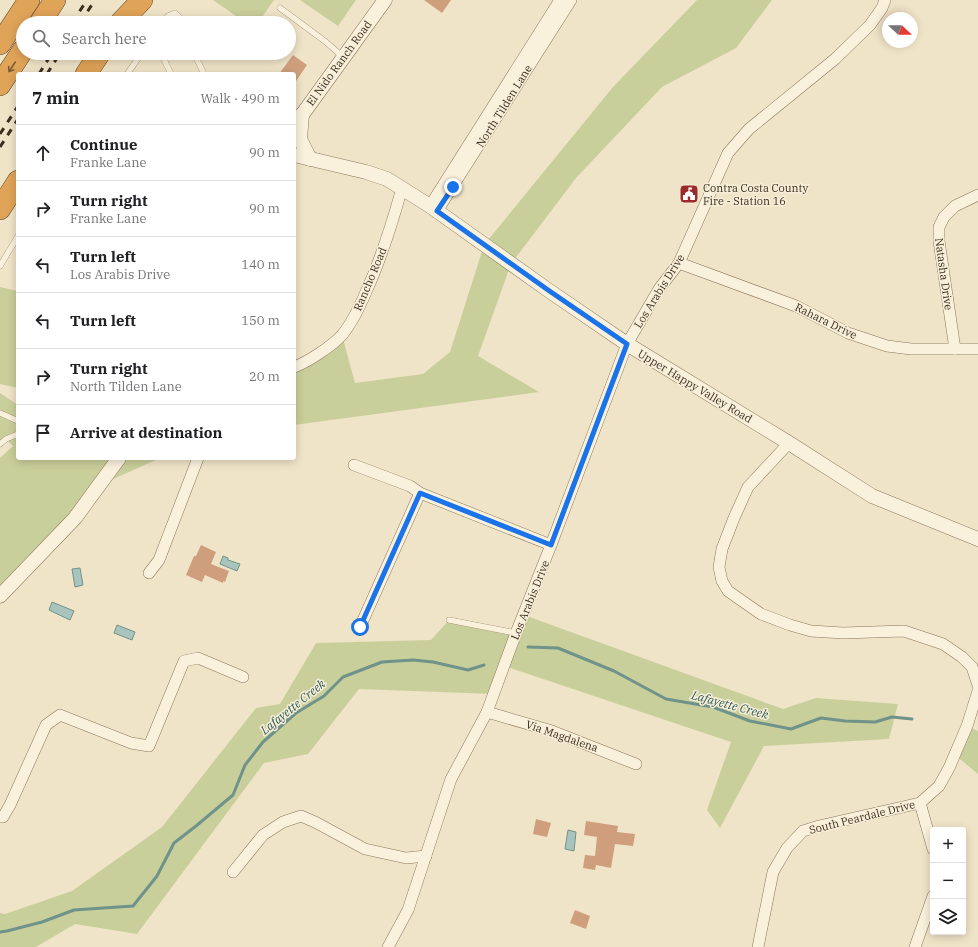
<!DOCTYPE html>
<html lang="en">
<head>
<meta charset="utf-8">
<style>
	:root { --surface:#fff; --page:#f2f2f2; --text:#202124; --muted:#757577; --line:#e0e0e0 }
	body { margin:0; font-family:"IBM Plex Serif",serif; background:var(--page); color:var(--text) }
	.controls { position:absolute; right:12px; bottom:12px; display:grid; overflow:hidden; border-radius:4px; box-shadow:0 2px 10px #0003 }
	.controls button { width:36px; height:36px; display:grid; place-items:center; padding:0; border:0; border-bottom:1px solid var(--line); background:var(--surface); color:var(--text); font:20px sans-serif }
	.compass { position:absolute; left:882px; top:12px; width:36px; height:36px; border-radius:50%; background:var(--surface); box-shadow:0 2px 10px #0003; rotate:112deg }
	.stop { position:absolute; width:12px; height:12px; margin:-9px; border:3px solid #1a73e8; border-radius:50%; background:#fff }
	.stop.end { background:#1a73e8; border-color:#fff; box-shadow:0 1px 4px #0008 }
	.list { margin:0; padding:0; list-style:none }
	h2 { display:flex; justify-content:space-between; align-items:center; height:52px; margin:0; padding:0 16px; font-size:17px }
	h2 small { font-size:13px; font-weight:400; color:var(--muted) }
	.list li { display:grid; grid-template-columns:26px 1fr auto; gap:12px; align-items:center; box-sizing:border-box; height:56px; padding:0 16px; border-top:1px solid var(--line) }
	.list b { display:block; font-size:15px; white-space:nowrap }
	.list p { margin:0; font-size:13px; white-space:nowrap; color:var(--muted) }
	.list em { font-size:13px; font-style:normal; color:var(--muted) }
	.icon { flex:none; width:22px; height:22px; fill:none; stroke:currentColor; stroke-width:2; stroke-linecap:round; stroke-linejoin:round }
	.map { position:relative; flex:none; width:978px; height:947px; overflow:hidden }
	.search { position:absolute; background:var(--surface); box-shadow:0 2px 10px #0003; left:16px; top:16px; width:280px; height:44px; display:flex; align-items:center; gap:10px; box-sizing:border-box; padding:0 14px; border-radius:22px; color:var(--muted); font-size:15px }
	.panel { position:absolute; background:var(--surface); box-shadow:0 2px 10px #0003; left:16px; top:72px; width:280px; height:388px; border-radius:4px }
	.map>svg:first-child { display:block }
	.green { fill:#c9cf9b }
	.water { fill:#a9c4bc; stroke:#6f938a }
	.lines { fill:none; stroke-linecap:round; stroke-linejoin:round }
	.stream { stroke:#6f938a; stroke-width:3 }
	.building { fill:#cf9f7d }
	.service-casing { stroke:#8d765c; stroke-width:6 }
	.minor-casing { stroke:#8d765c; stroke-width:12 }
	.tertiary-casing { stroke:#8d765c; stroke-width:15 }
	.motorway-casing { stroke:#5b4430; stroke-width:22 }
	.service { stroke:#faf1dc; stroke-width:5.5 }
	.minor { stroke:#faf1dc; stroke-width:11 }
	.tertiary { stroke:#faf1dc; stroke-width:14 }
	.motorway { stroke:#e0a458; stroke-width:21 }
	.rail { stroke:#3d2e20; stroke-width:3; stroke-dasharray:7 7; stroke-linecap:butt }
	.oneway { stroke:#7e5d36 }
	.route { stroke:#1a73e8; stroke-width:5 }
	.labels { text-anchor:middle; stroke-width:3; stroke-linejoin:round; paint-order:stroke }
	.street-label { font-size:11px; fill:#3d2e20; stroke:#f7eed8 }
	.poi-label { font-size:11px; fill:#3d2e20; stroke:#f7eed8; text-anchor:start }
	.water-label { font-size:12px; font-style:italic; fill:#2f5d5a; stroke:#f7eed8 }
</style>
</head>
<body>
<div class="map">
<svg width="978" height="947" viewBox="0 0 978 947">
	<rect width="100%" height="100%" fill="#f0e4c8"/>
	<g class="green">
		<path d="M213,0H274L258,23H246Z"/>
		<path d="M300,0H356L338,26Z"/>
		<path d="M697,0H772L736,48L662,87L576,178L511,264L478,356L539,392L294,425V367L342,335L355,383L423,374L450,352L484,245L613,87Z"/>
		<path d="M0,287L18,291V388L0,384Z"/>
		<path d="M0,393L18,405V458H160L98,486L0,596V458L13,446L6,439L0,444Z"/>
		<path d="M524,615L783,709L816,698L898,704L889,739L764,746L720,828L707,810L731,742L504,666L493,694L359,689L308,754L264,763L137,934L75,924L36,947H0V913L5,914L72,891L162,827L256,708L280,704L316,643L431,640L449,620L516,633Z"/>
		<path d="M967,726L978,731V774L955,755Z"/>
	</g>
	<g class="water">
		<path d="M223,556L228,558V560L240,564L237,571L220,564Z"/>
		<path d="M80,568L83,585L75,587L72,569Z"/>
		<path d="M52,602L74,611L70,620L49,610Z"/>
		<path d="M117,625L135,632L132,640L114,633Z"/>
		<path d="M568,830L576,832L574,851L565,849Z"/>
	</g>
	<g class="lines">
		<g class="stream">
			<path d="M528,647L558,648L614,671L666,699L713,707L750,721L791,729L821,718L845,721L875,722L892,717L912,719"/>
			<path d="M0,932L7,931L42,922L74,910L133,906L157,876L174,843L196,826L233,795L245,765L263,742L296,713L324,696L343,677L382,662L413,660L433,662L468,670L484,665"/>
		</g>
	</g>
	<g class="building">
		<path d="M424,0H451L442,13Z"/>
		<path d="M293,55L307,65L294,84V74H279Z"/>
		<path d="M201,545L216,552L211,564L229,571L225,582L223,581V583L205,575L202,582L186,575L194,556H196Z"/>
		<path d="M536,819L551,823L547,837L533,834Z"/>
		<path d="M586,821L618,826L617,832L635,834L633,846L615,844L611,868L596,865L595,870L583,868L585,855L595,856L597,837L584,835Z"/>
		<path d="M575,910L590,916L586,929L570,923Z"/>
	</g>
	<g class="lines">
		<g class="service-casing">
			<g id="service">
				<path d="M280,8L326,42L343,57"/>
				<path d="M163,23L168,16L175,13L182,20L183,23"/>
				<path d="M161,53L171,74"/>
				<path d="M194,53L204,74"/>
				<path d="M127,74L142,53"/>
				<path d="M0,266L18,236"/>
				<path d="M0,413L18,421"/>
				<path d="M0,444L6,439L18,434"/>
				<path d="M449,620L516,633"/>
			</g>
		</g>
		<g class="minor-casing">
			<g id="minor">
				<path d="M430,206L560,0"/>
				<path d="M437,211L571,0"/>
				<path d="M679,263L796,306L848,333L887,346L911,349H978"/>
				<path d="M955,349L939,241V227L944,217L955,206L978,195"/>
				<path d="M294,367C308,362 332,346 342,335C352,323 360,306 366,292C381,259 392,224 402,188"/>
				<path d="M789,443L748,487L734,518L722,549L719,567L722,581L728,591L761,614L790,625L811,631L843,633L904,631L943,644L962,657L972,667L978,685"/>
				<path d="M354,465L410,486L420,493L551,545"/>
				<path d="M149,573L159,560L198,458"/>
				<path d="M360,627L420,493"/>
				<path d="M487,712L552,731L636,764"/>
				<path d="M920,803L933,849"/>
				<path d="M0,817H3L10,805L46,725L60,715L131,743L149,746L184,661L198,658L243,677"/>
				<path d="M233,872L263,835L283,822L301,816L315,822L365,849L406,858L426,856"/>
				<path d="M388,947L408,910L451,779L487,712L516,633L551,545L627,344L659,289L679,263L728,153L749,129L835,59L870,25L882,8L885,0"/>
				<path d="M758,947L773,872L787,848L803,831L819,826L920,803L939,786L949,768L967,726L978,691"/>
				<path d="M915,947L933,896"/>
			</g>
		</g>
		<g class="tertiary-casing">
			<g id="tertiary">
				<path d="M302,114L300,139L310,159"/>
				<path d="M294,126L385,0"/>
				<path d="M294,155L366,172L387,179L430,206L548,290L627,344L789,443L872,496L978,539"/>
				<path d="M0,596L75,518L119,458"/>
			</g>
		</g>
		<g class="motorway-casing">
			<g id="motorway">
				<path d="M40,23L55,0"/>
				<path d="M120,23L142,0"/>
				<path d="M0,44L29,0"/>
				<path d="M86,74L100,53"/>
				<path d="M0,85L23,50"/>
				<path d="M0,209L18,181"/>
			</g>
		</g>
		<use href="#service" class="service"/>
		<use href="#minor" class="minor"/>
		<use href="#tertiary" class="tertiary"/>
		<use href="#motorway" class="motorway"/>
		<g class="rail">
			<path d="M72,23L87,0"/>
			<path d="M80,23L95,0"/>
			<path d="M39,74L52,53"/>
			<path d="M47,74L60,53"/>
			<path d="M0,134L18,106"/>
			<path d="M0,147L18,119"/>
		</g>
	</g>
	<defs><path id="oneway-shaft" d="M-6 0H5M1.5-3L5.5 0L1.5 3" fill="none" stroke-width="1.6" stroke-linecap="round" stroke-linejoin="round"/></defs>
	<use class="oneway" href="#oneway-shaft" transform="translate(12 67) rotate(123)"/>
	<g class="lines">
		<path class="route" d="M360,627L420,493L551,545L627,344L548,290L437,211L453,187"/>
	</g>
	<defs>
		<g id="civic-square" transform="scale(1)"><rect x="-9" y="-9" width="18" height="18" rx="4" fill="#9e2a2b" stroke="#f7eed8"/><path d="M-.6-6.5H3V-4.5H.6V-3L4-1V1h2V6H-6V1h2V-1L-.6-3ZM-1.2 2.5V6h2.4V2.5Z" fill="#fff"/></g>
	</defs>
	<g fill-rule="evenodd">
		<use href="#civic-square" x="689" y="194"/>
	</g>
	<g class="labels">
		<g class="street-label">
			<text transform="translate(339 63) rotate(-54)" y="4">El Nido Ranch Road</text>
			<text transform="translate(504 106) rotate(-58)" y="4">North Tilden Lane</text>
			<text transform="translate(944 274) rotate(82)" y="4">Natasha Drive</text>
			<text transform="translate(370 279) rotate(-67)" y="4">Rancho Road</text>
			<text transform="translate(659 291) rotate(-58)" y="4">Los Arabis Drive</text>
			<text transform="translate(826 321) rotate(26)" y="4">Rahara Drive</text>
			<text transform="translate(695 386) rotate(31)" y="4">Upper Happy Valley Road</text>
			<text transform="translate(530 600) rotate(-68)" y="4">Los Arabis Drive</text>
			<text transform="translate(562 736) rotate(19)" y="4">Via Magdalena</text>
			<text transform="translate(862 817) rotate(-14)" y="4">South Peardale Drive</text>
		</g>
		<g class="poi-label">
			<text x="703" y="192">Contra Costa County<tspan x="703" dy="13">Fire - Station 16</tspan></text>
		</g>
		<g class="water-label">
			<text transform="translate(730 705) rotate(15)" y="4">Lafayette Creek</text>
			<text transform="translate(293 707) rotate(-39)" y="4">Lafayette Creek</text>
		</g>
	</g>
</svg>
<div class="controls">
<button>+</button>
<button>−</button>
<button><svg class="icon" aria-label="layers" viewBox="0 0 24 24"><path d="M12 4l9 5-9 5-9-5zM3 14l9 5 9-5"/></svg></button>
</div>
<svg class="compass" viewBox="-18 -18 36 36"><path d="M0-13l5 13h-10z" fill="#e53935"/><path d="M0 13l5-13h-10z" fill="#757577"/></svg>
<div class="stop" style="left:360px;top:627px"></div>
<div class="stop end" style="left:453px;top:187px"></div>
<div class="search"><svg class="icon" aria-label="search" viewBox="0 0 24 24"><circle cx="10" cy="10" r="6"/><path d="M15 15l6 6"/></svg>Search here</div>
<section class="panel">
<h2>7 min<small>Walk · 490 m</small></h2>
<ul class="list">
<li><svg class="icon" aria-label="ahead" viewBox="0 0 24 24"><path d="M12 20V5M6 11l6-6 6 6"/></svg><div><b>Continue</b><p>Franke Lane</p></div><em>90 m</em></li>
<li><svg class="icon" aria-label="right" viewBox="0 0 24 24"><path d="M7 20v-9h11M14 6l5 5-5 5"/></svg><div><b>Turn right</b><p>Franke Lane</p></div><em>90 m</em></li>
<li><svg class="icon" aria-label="left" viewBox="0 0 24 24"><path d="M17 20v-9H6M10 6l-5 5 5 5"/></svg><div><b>Turn left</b><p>Los Arabis Drive</p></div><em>140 m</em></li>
<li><svg class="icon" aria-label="left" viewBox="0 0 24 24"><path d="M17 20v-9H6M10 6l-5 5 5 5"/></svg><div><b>Turn left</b></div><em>150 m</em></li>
<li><svg class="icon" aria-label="right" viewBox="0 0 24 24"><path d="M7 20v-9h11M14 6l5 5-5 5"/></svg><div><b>Turn right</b><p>North Tilden Lane</p></div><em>20 m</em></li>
<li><svg class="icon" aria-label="arrive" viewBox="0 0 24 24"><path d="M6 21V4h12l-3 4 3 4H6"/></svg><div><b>Arrive at destination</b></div></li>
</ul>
</section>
</div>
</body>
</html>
